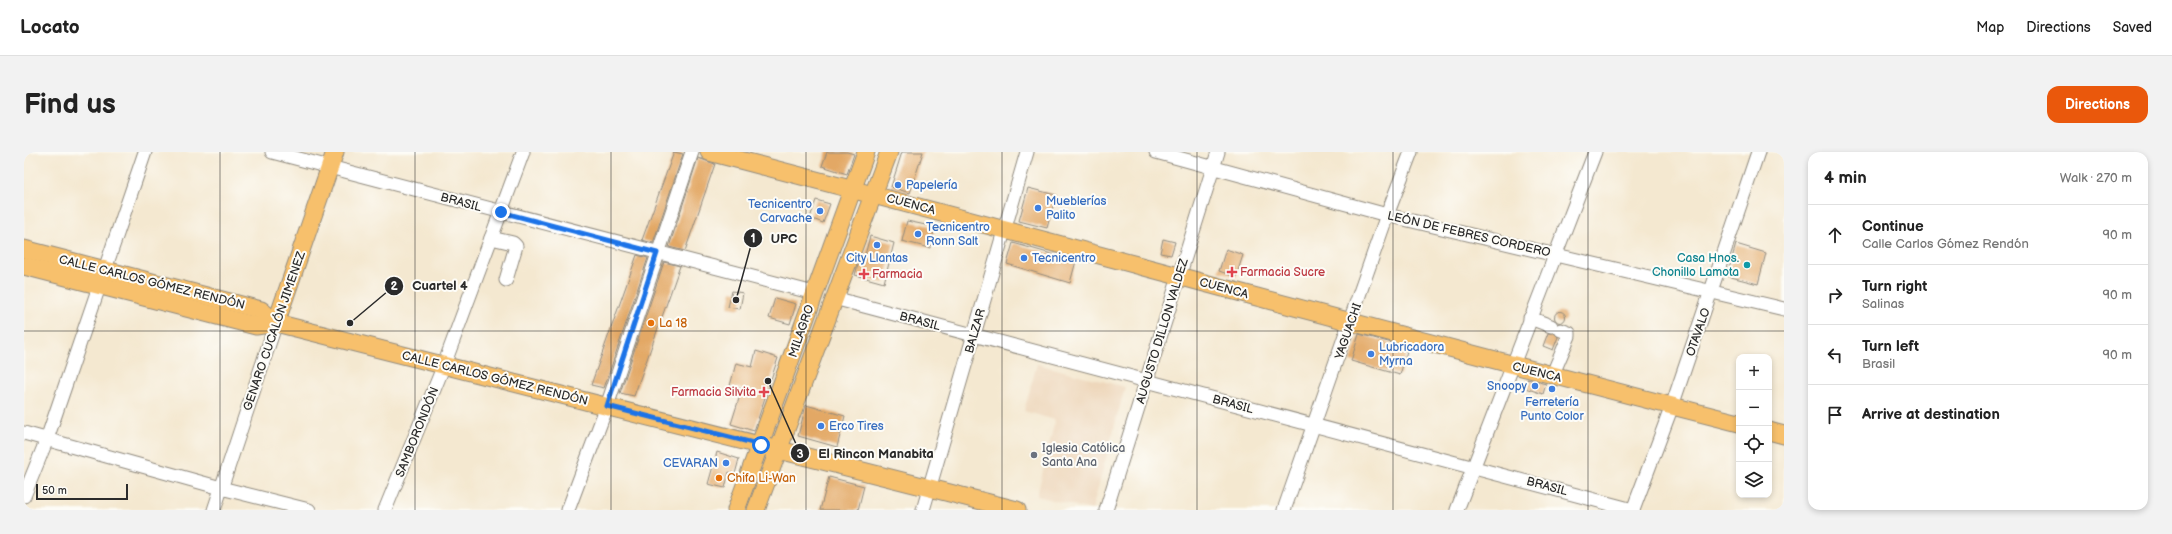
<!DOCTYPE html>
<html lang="en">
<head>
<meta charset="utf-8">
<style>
	:root { --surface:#fff; --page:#f2f2f2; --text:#222; --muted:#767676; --line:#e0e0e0; --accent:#ea580c }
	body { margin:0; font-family:"Balsamiq Sans",sans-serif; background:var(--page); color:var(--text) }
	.controls { position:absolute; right:12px; bottom:12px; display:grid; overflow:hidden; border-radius:8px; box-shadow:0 2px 6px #0003 }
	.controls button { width:36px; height:36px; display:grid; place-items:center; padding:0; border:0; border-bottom:1px solid var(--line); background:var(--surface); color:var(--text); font:20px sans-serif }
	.scale { position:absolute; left:12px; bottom:10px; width:92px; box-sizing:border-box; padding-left:4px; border:2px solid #2b2b2b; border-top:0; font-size:11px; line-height:14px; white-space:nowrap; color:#2b2b2b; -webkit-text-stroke:3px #fdfcf7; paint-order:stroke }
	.stop { position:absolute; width:12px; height:12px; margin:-9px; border:3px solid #1a73e8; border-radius:50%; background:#fff }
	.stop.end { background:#1a73e8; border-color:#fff; box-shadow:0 1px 4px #0008 }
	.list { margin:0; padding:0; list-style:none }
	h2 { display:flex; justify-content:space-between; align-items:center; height:52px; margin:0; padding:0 16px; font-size:17px }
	h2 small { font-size:13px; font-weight:400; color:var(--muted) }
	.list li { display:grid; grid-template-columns:26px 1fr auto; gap:12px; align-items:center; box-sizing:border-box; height:60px; padding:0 16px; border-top:1px solid var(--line) }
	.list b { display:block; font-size:15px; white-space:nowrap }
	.list p { margin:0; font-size:13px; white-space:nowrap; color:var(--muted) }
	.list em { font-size:13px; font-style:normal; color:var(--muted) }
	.icon { flex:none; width:22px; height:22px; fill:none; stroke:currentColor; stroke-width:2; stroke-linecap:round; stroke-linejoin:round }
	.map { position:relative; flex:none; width:1760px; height:358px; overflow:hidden; border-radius:12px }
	header { display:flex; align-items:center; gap:24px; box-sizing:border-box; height:56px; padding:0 20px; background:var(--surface); border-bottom:1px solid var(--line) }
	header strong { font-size:19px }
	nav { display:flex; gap:22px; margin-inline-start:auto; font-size:14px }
	.intro { display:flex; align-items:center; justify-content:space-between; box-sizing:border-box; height:96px; padding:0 24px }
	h1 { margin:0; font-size:28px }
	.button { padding:10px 18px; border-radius:12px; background:var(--accent); color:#fff; font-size:14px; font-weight:700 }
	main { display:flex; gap:24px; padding:0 24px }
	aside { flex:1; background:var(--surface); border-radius:12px; box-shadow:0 2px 6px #0003 }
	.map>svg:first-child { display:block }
	.built { fill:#eed7bb }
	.building { fill:#e3a865 }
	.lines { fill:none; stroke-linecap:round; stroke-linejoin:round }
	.minor-casing { stroke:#908a7e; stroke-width:15 }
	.major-casing { stroke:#908a7e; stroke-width:19 }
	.minor { stroke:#fff; stroke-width:13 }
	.major { stroke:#f7c06c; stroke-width:17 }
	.route { stroke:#1a73e8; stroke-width:5 }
	.grid { fill:none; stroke:#2b2b2b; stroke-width:1; stroke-opacity:0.55 }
	.shop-dot { fill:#3f7fe0; stroke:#fdfcf7; stroke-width:1.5 }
	.culture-dot { fill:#0f9aa8; stroke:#fdfcf7; stroke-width:1.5 }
	.health-dot { fill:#e0444e; stroke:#fdfcf7; stroke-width:1.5 }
	.food-dot { fill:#e8710a; stroke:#fdfcf7; stroke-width:1.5 }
	.worship-dot { fill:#6b7280; stroke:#fdfcf7; stroke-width:1.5 }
	.labels { text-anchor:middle; stroke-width:4; stroke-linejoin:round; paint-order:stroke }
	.shop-label { font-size:12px; fill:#366cbe; stroke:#fdfcf7; text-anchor:start }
	.street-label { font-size:12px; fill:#2b2b2b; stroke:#fdfcf7 }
	.culture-label { font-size:12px; fill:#0d838f; stroke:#fdfcf7; text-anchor:end }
	.health-label { font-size:12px; fill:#be3a42; stroke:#fdfcf7; text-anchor:start }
	.food-label { font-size:12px; fill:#c56008; stroke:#fdfcf7; text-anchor:start }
	.worship-label { font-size:12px; fill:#5b616d; stroke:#fdfcf7; text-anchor:start }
	.leader { fill:none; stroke:#2b2b2b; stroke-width:1.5 }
	.callout-dot { fill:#2b2b2b; stroke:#fdfcf7; stroke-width:1.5 }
	.mark-label { font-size:12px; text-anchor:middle; font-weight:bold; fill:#fff }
	.callout-label { font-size:13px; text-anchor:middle; font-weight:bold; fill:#2b2b2b; stroke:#fdfcf7; stroke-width:4; stroke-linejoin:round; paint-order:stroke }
</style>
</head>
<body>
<header>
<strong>Locato</strong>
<nav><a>Map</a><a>Directions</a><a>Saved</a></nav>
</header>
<div class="intro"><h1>Find us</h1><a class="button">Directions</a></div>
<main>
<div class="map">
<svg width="1760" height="358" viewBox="0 0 1760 358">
	<rect width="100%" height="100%" fill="#fdfcf7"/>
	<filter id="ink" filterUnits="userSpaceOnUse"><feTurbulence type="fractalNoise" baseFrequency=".025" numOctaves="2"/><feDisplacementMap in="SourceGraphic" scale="8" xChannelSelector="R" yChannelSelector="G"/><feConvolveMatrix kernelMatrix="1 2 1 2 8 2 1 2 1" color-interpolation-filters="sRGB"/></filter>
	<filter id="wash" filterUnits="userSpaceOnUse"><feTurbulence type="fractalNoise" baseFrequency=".012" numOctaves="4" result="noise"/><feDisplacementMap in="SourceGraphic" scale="16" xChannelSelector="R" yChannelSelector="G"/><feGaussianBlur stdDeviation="0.9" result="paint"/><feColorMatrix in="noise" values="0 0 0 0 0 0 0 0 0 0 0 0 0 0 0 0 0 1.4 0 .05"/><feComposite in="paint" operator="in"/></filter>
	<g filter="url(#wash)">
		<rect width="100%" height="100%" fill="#f4e8d0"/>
		<path class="built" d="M1013,212L1101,235L1068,358L1013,344L1031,268L1000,259Z"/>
		<g id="blocks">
			<g class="building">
				<path d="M650,0L659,2L629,91L618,88Z"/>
				<path d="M803,0H823L830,2L823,22L798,14Z"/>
				<path d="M878,0H899L886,41L867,35Z"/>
				<path d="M674,6L691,12L661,99L645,95Z"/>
				<path d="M1004,36L1032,43L1023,76L995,69Z"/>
				<path d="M792,48L806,52L799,71L786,66Z"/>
				<path d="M883,69L911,75L906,96L878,89Z"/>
				<path d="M846,84L870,91L860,131L831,123L836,106L840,107Z"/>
				<path d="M1139,87L1151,90L1147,103L1136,101Z"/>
				<path d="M989,91L1052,109L1046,131L983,112Z"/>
				<path d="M1712,92L1742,101L1734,132L1703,124Z"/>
				<path d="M1202,97L1219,103L1212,125L1195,119Z"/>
				<path d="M613,103L624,106L580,236L567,233Z"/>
				<path d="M640,110L656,114L610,244L596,241Z"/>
				<path d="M708,139L719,141L716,157L704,155Z"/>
				<path d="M751,146L772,152L766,172L745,166Z"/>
				<circle cx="1536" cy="165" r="5.5"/>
				<path d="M1524,181H1530L1534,185L1529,198L1519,194Z"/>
				<path d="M1335,182L1368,191L1367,195L1383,199L1376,223L1327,209Z"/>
				<path d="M732,199L754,206L730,279L707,272L718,237L706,234L712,211L728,215Z"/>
				<path d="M1503,227L1522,232L1519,242L1501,236Z"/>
				<path d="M782,253L821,264L813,295L774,284Z"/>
				<path d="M693,300L715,307L711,322L705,320L701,336L684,332Z"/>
				<path d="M805,325L840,334L834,358H796Z"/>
			</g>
		</g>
	</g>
	<g filter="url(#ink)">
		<use href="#blocks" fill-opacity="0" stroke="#908a7e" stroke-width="1"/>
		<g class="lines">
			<g class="minor-casing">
				<g id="minor">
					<path d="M248,0L790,141"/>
					<path d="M1132,0L1363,63L1760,157"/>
					<path d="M467,86L489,91L492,94L482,128"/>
					<path d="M810,146L1609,358"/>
					<path d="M1506,166L1527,174"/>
					<path d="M1528,224L1545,184V181L1537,178"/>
					<path d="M0,281L197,336L285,358"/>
					<path d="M0,344L23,287L121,0"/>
					<path d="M190,358L252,171"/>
					<path d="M361,358L420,213L499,0"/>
					<path d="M544,358L583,254L668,0"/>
					<path d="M899,358L1003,0"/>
					<path d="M1082,358L1194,0"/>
					<path d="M1260,358L1363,63L1387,0"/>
					<path d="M1433,358L1571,0"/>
					<path d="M1609,358L1648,254L1734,0"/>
				</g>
			</g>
			<g class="major-casing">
				<g id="major">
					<path d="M685,0C1029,89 1371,184 1715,271"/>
					<path d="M0,97L237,158L252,171"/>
					<path d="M0,114L232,174L252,171L993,358"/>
					<path d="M252,171L311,0"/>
					<path d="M1745,279L1760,283"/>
					<path d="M712,358L842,0"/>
					<path d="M732,358L865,0"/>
				</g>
			</g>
			<use href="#minor" class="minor"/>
			<use href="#major" class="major"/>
		</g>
	</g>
	<g class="lines" filter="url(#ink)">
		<path class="route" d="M477,60L633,101L583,254L737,293"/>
	</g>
	<path class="grid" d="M196,0V358M391,0V358M587,0V358M782,0V358M978,0V358M1173,0V358M1369,0V358M1564,0V358M0,179H1760"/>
	<g class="shop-dot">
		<circle cx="874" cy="33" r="4"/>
		<circle cx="1014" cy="56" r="4"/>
		<circle cx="796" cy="59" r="4"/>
		<circle cx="894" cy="82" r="4"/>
		<circle cx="853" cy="93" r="4"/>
		<circle cx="1000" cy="106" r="4"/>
		<circle cx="1347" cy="202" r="4"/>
		<circle cx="1511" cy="234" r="4"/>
		<circle cx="1528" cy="237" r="4"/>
		<circle cx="797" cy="274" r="4"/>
		<circle cx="702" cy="311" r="4"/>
	</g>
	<circle class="culture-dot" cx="1723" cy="113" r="4"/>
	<g class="health-dot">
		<path d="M1206 114h4v4h4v4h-4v4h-4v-4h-4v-4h4z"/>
		<path d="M838 116h4v4h4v4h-4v4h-4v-4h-4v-4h4z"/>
		<path d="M738 234h4v4h4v4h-4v4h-4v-4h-4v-4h4z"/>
	</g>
	<g class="food-dot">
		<circle cx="627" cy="171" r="4"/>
		<circle cx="695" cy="326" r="4"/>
	</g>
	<circle class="worship-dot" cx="1010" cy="303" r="4"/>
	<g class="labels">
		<g class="shop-label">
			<text x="882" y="37">Papelería</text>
			<text x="1022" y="53">Mueblerías<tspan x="1022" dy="14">Palito</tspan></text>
			<text x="788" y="56" text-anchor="end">Tecnicentro<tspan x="788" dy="14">Carvache</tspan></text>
			<text x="902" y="79">Tecnicentro<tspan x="902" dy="14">Ronn Salt</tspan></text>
			<text x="853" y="110" text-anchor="middle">City Llantas</text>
			<text x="1008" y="110">Tecnicentro</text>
			<text x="1355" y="199">Lubricadora<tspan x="1355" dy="14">Myrna</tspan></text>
			<text x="1503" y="238" text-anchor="end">Snoopy</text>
			<text x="1528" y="254" text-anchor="middle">Ferretería<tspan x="1528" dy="14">Punto Color</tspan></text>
			<text x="805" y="278">Erco Tires</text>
			<text x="694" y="315" text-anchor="end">CEVARAN</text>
		</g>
		<g class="street-label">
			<text transform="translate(437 50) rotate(15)" y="4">BRASIL</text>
			<text transform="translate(887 52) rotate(15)" y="4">CUENCA</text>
			<text transform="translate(1445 82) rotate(13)" y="4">LEÓN DE FEBRES CORDERO</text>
			<text transform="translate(128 130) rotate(14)" y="4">CALLE CARLOS GÓMEZ RENDÓN</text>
			<text transform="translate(1200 136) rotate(15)" y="4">CUENCA</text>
			<text transform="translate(896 169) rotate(15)" y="4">BRASIL</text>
			<text transform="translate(250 179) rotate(-71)" y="4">GENARO CUCALÓN JIMENEZ</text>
			<text transform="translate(777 179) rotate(-71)" y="4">MILAGRO</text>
			<text transform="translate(951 179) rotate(-74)" y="4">BALZAR</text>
			<text transform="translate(1138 179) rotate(-73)" y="4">AUGUSTO DILLON VALDEZ</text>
			<text transform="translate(1324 179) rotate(-71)" y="4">YAGUACHI</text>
			<text transform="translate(1674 180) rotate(-71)" y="4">OTAVALO</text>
			<text transform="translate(1513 220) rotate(14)" y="4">CUENCA</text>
			<text transform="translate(471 226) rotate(14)" y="4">CALLE CARLOS GÓMEZ RENDÓN</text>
			<text transform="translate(1209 252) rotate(15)" y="4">BRASIL</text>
			<text transform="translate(393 280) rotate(-68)" y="4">SAMBORONDÓN</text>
			<text transform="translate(1523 334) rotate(15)" y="4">BRASIL</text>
		</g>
		<g class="culture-label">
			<text x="1715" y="110">Casa Hnos.<tspan x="1715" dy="14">Chonillo Lamota</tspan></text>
		</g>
		<g class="health-label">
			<text x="1216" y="124">Farmacia Sucre</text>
			<text x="848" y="126">Farmacia</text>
			<text x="732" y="244" text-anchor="end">Farmacia Silvita</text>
		</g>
		<g class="food-label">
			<text x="635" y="175">La 18</text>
			<text x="703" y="330">Chifa Li-Wan</text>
		</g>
		<g class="worship-label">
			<text x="1018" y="300">Iglesia Católica<tspan x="1018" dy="14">Santa Ana</tspan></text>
		</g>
	</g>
	<path class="leader" d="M712 148L729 86M326 171L370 134M744 229L776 301"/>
	<g class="callout-dot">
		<circle cx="712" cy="148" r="4"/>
		<circle cx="326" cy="171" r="4"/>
		<circle cx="744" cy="229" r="4"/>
		<circle cx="729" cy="86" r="10"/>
		<circle cx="370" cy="134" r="10"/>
		<circle cx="776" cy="301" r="10"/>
	</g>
	<g class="mark-label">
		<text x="729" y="90">1</text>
		<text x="370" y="138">2</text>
		<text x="776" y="306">3</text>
	</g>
	<g class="callout-label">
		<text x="760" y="91">UPC</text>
		<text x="416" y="138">Cuartel 4</text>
		<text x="852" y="306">El Rincon Manabita</text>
	</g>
</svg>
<div class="controls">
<button>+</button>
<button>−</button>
<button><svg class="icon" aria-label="locate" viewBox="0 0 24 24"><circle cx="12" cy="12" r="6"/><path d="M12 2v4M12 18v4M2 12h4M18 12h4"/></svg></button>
<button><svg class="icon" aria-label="layers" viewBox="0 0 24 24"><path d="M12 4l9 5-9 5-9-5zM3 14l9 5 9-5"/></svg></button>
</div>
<div class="scale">50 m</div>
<div class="stop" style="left:737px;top:293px"></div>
<div class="stop end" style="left:477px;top:60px"></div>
</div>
<aside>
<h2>4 min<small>Walk · 270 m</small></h2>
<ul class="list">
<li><svg class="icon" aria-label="ahead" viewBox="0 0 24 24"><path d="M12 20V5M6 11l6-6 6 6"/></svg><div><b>Continue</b><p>Calle Carlos Gómez Rendón</p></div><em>90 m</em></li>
<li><svg class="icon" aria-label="right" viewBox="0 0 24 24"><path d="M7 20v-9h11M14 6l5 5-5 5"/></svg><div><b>Turn right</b><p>Salinas</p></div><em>90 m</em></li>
<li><svg class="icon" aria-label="left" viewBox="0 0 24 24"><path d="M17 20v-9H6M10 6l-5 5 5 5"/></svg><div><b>Turn left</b><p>Brasil</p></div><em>90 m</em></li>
<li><svg class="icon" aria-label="arrive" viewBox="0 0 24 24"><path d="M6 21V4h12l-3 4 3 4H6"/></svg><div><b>Arrive at destination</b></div></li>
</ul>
</aside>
</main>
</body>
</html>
